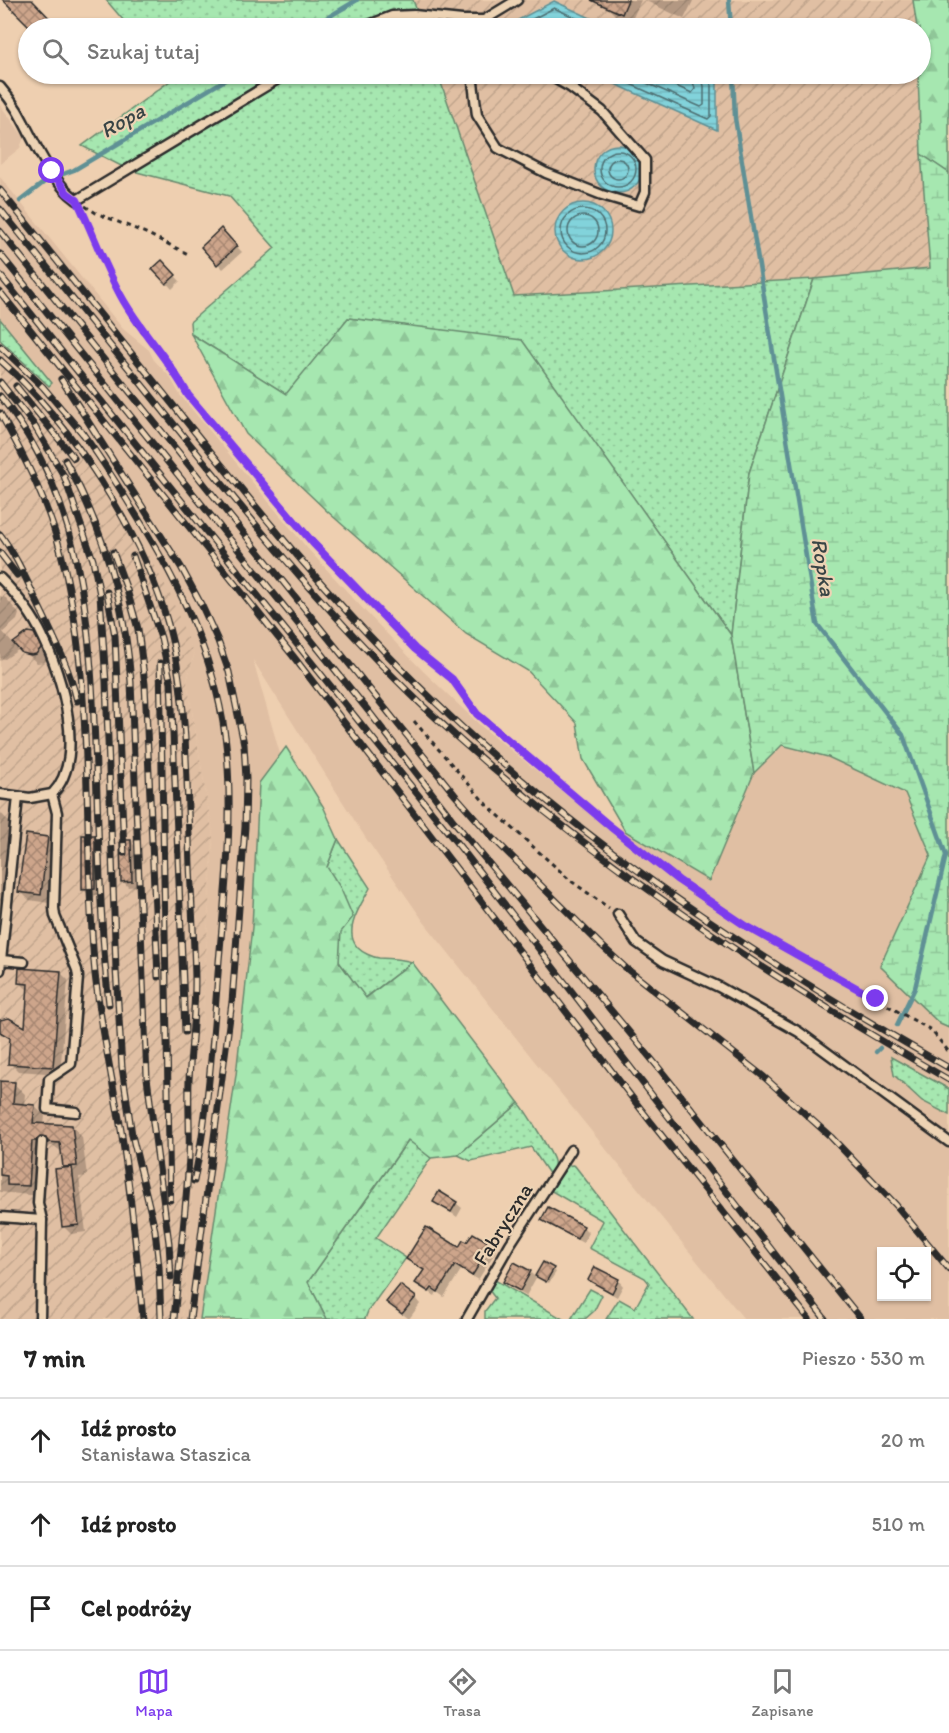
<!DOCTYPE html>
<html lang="pl">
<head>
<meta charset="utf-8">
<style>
	:root { --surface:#fff; --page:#f2f2f2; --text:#222; --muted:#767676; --line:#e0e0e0; --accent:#7c3aed }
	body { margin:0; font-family:Itim,sans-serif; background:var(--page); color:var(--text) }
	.controls { position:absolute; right:18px; bottom:18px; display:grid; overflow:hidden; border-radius:0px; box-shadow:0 2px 4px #0004 }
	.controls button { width:54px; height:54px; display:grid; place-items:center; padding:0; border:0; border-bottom:2px solid var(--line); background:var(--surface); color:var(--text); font:30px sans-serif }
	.stop { position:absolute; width:18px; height:18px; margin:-14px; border:4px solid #7c3aed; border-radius:50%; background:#fff }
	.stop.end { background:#7c3aed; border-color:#fff; box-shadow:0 2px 6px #0008 }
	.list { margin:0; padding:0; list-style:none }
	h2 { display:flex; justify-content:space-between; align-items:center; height:78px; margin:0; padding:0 24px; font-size:26px }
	h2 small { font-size:20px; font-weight:400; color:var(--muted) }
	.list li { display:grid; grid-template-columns:39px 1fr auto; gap:18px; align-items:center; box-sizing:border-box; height:84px; padding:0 24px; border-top:2px solid var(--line) }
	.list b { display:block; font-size:22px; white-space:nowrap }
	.list p { margin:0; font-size:20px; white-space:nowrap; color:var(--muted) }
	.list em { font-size:20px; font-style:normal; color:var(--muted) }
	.icon { flex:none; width:33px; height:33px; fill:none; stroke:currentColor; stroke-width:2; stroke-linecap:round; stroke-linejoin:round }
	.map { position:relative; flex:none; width:949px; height:1319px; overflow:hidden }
	.search { position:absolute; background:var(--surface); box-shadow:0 2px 4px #0004; left:18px; right:18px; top:18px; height:66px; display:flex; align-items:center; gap:15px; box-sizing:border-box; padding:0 21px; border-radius:33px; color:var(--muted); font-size:22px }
	.sheet { height:330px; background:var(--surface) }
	nav { display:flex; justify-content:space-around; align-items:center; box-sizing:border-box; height:84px; border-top:2px solid var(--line); background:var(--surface); font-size:16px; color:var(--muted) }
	nav a { display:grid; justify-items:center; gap:3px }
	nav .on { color:var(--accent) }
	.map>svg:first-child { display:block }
	.built { fill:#e0bfa3; fill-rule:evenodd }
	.industrial { fill:url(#industrial-furrows) }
	.grass { fill:url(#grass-dots); stroke:#68896e; stroke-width:1.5 }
	.forest { fill:url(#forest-firs); stroke:#68896e; stroke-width:1.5 }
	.wetland { fill:url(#wetland-marsh); stroke:#68896e; stroke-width:1.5 }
	.water { fill:url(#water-rules); stroke:#5f9095; stroke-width:1.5 }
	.shadow { fill:#0003 }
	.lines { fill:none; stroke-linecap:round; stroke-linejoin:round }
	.shore { stroke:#4e6e71; stroke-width:1.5 }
	.stream { stroke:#5f9095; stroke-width:4.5 }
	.building { fill:url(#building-cross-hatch); stroke:#2b2b2b; stroke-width:1.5 }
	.lane-casing { stroke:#2b2b2b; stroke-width:13 }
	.path { stroke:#2b2b2b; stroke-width:3; stroke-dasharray:4.5 4.5; stroke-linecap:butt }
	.lane { stroke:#edd3b4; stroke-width:8 }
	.rail-casing { stroke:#2b2b2b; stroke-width:7 }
	.rail { stroke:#edd3b4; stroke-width:4.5; stroke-dasharray:14; stroke-linecap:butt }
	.route { stroke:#7c3aed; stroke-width:8 }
	.labels { text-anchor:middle; stroke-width:4.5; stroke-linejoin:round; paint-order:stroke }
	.street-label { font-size:21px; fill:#2b2b2b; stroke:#edd3b4 }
	.water-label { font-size:22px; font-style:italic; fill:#384445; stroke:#edd3b4 }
</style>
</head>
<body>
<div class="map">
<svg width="949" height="1319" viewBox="0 0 949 1319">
	<defs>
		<pattern id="industrial-furrows" width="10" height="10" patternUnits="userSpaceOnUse" patternTransform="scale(1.5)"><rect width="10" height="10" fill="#e0bfa3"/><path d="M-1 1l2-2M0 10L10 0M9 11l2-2" fill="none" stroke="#c0a48c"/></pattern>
		<pattern id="grass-dots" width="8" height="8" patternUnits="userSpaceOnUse" patternTransform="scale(1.5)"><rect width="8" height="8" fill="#a6e7b0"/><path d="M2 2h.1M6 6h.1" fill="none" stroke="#8fc698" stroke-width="1.8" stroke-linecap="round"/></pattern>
		<pattern id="forest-firs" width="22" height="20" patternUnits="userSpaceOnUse" patternTransform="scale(1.5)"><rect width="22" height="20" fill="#a6e7b0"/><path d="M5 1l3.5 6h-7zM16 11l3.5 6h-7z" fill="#8fc698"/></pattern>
		<pattern id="wetland-marsh" width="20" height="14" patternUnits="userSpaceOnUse" patternTransform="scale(1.5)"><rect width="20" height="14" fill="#a6e7b0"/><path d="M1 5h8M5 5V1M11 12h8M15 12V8" fill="none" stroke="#8fc698"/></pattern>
		<pattern id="water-rules" width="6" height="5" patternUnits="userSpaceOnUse" patternTransform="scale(1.5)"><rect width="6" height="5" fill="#82d3db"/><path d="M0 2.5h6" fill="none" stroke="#70b5bc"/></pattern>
		<pattern id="building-cross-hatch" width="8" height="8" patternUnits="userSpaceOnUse" patternTransform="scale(1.5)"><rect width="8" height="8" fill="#cda58b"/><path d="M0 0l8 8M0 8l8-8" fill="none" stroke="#a78772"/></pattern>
	</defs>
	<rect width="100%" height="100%" fill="#eecfb0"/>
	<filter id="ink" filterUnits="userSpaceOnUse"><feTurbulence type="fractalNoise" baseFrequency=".0167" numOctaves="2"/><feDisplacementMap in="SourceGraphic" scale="12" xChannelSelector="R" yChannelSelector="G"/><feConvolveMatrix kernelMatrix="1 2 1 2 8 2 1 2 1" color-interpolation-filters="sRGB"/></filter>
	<g filter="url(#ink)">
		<g class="built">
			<path d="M0,105L24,137L20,148L0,164Z"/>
			<path d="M0,177L123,329L149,350L154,360L170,377L180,395L307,548L364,610L423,671L482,727L573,800L709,881L754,773L782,745L828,757L905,793L931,855L880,966L940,1024L949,1028V1089L891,1058L894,1075L922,1101L949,1115V1319H744L536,1063L424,922L365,837L253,660L280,754L259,783L252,927L236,1075L200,1319H182L188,1264L213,836L187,681L194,655L141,543L103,476L60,417L22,374L0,353ZM882,1252H926V1296H882Z"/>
		</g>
		<g class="industrial">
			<path d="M413,0H913L917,28H423Z"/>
			<path d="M438,74H918L921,154L930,268L814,279L514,297Z"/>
			<path d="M0,353L22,374L60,417L103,476L169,592L194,655L187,681L213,836L188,1264L182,1319H0Z"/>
		</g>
		<g class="grass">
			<path d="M106,0H413L423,28H130Z"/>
			<path d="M166,74H438L514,296L814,279L749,473L731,635L522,341L348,318L287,395L191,334L190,322L275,248L229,196L129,170L82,146L171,80Z"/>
			<path d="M0,319L52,383L49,386L0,340Z"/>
			<path d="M338,839L370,888C361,905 342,931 358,948C363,953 372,957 379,958C392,959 399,958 412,962L365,998L339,962L340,932L327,867Z"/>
			<path d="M891,1057L949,1089V1115L922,1101L894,1075Z"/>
			<path d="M519,1103C525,1109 553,1155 554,1161C555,1167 553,1170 550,1175L531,1147L471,1161L458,1155Z"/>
			<path d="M409,1139L431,1158L376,1238L406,1258L368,1311L365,1319H327L308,1282Z"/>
			<path d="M572,1165L575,1166L693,1319H606L619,1299L635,1308L649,1283L645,1278L589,1248L603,1221L550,1190L568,1166Z"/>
			<path d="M493,1279L563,1319H485V1311L495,1298L489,1290Z"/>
			<path d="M590,1289L602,1295L594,1311L585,1319H571Z"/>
		</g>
		<g class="forest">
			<path d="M913,0H949V173L921,154L918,74H920V28H917Z"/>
			<path d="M348,318L522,340L731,635L754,773L709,881L625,831L583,759L577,723L528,671L466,634L328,512L246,434L191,334L286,394Z"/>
			<path d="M286,747L323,806L338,839L327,867L340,887L353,917L341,932L339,962L366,998L412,962L519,1103L458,1155L431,1158L408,1140L308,1282L327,1319H200L236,1075L252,927L259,783Z"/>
		</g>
		<path class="wetland" d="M921,154L949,173V1028L940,1024L880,966L931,855L905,793L828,757L782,745L754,773L731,635L749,473L814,279L930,268Z"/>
		<g class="water">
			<path d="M554,1L612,28H503Z"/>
			<path d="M593,74H708L717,78V130Z"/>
			<circle cx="618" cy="169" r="24"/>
			<circle cx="583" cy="231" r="28"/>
		</g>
		<g class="shadow">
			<path d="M609,0H641L631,22L615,15L606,6Z"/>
			<path d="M644,0H692L693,1L684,19Z"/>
			<path d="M221,230L242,252L223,269L203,247Z"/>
			<path d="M162,262L180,281L172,289L154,269Z"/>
			<path d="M0,596L6,598L19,614L17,620L3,632L18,650L5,659L0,658Z"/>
			<path d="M32,634L41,643L49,657L45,662L37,663L15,643L24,635Z"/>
			<path d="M0,812L11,824L0,916Z"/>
			<path d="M94,837L100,842V895H89L83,889Z"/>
			<path d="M47,839L56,848L49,903L29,900L20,891Z"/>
			<path d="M130,841L136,847L137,886L128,887L123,881Z"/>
			<path d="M60,972L68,980L60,1074L18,1071L10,1063L12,1040L1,1030L0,1025L26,1029L29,991L20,983Z"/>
			<path d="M0,1083L14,1084L25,1094L24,1105L34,1106L45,1116L44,1125L72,1126L82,1137L87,1176L79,1177L86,1232L71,1234L63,1226L66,1169L63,1153L54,1146H50L46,1151H42L39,1196L0,1192Z"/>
			<path d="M435,1201L456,1203L462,1208L457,1217Z"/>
			<path d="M543,1220L583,1227L589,1233L583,1243L549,1225Z"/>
			<path d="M491,1246L496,1251L478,1280L461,1270L444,1297L437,1292L435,1296L417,1283L425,1271L407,1259L459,1249Z"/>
			<path d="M553,1269L556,1272L549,1283L539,1278Z"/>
			<path d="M530,1272L536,1278L537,1276L526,1296L510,1287L505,1282Z"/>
			<path d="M590,1280H618L623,1286L617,1297L596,1285Z"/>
			<path d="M415,1298L420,1304L409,1319L394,1307Z"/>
		</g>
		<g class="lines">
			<g class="shore">
				<path d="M515,28L554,8L598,28"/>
				<path d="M608,74L708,119L711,116V83L707,74"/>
				<path d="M626,74L701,107L704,105V86L700,74"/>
				<path d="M648,74L692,93L695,89L691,74"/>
				<circle cx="618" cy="169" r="18"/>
				<circle cx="618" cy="169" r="10"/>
				<circle cx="583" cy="231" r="22"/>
				<circle cx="583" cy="231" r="15"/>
			</g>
			<g class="stream">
				<path d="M729,0L731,28"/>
				<path d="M310,28L357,0"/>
				<path d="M733,74L735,118L817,624L903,735L946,855L915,988L897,1025"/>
				<path d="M58,176L74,170L235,74"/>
				<path d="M20,201L47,180"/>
				<path d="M876,1052L880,1048"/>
			</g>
		</g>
		<g class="building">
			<path d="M3,0H32L59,28H31Z"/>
			<path d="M591,0H628L622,14Z"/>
			<path d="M221,228L237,246L217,265L201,247Z"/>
			<path d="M162,260L176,275L166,284L152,269Z"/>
			<path d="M28,632L34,633L41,648L36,654L31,655L22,653L13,643Z"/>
			<path d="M26,834L48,837L41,895L18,892Z"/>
			<path d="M82,835H95V889L82,890Z"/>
			<path d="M120,840H131L132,881L121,882Z"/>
			<path d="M19,968L61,971L53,1067L8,1064L10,1038L0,1032V1020L9,1018L25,1027L28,984L18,983Z"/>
			<path d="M0,1081L15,1082L13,1103L35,1105L33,1123L72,1125L77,1166L63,1167L60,1143L48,1142L46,1137L40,1136L36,1141H32L29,1186L7,1185V1176L0,1175Z"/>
			<path d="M72,1167L79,1225L62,1227L55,1169Z"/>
			<path d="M439,1191L457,1202L451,1212L433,1202Z"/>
			<path d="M548,1207L584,1226L577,1239L541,1220Z"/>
			<path d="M426,1227L459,1247L463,1240L467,1242L473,1233L492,1244L472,1276L455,1265L438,1292L432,1288L429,1292L415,1283L424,1270L406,1259Z"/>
			<path d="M514,1262L531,1271L520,1291L503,1282Z"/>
			<path d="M543,1262L554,1268L546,1282L535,1276Z"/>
			<path d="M595,1267L619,1279L612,1293L588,1280Z"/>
			<path d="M400,1285L416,1297L402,1314L386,1302Z"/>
		</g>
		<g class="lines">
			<g class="lane-casing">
				<g id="lane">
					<path d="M361,28L392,16L414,15L462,20H484L517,0"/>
					<path d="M472,74L477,115L498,148L546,173L602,195L639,206L645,192V160L602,111L570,87L547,74"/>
					<path d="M0,87C6,94 12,102 17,110C34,139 48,179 77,200L286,74"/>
					<path d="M0,578C17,595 33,615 43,637C62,676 87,759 52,794L30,798L0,794"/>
					<path d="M52,794L57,813L54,908L55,916L77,970L78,977L71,1064L49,1079L47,1109L76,1112"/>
					<path d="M618,914L636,942L663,961L719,987L799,1032L949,1142"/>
					<path d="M1,960L24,962"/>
					<path d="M0,970L18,797"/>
					<path d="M0,1217L42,1220"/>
					<path d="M40,1319L42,1220L38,1203L42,1142"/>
					<path d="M467,1319L510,1244L571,1150"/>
				</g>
			</g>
			<g class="path">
				<path d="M85,206L96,213L148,234L188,254"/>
				<path d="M82,209L119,294L139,327L177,374L188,395L313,542L415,649L452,679L478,714L611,827L678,880L746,926L931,1030L949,1052"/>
				<path d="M414,721L486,804L571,881L609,908"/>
			</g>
			<use href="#lane" class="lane"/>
			<g class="rail-casing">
				<g id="rail">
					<path d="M0,190C60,265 121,340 181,415C261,514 341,612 433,700C585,847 766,964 949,1068"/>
					<path d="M0,209C61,285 123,361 185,438C260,531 336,623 423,706C580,854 762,973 949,1080"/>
					<path d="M0,231L455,795L491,836L600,944L627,969L764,1077L831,1137L896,1205L949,1269"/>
					<path d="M0,254L370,713L452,819L658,1067L861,1319"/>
					<path d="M0,275L464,852L825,1319"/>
					<path d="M0,292L293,656L650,1121L809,1319"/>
					<path d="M0,346L43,387L83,434"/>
					<path d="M0,360C70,421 143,534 168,624C187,693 186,765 189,836C190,883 194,931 195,979C195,1013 191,1046 189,1080C188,1106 190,1131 189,1157C186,1211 179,1265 174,1319"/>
					<path d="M61,379L181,567L202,606L218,641L229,672L244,744L246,779L245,827L232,1002L190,1319"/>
					<path d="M0,382L34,425L64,476L93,560L100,595L106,682L116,970L122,1067L132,1135L155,1230L159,1267L161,1319"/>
					<path d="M16,386L74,458"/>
					<path d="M0,396C82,497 90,619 95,744C99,830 99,918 109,1004"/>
					<path d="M0,413C25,458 48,503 61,553C96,690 82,834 95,974C101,1026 112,1078 121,1130C131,1192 137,1256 143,1319"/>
					<path d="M78,427C98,454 116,482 133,510C180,585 219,663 227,753C233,822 225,892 219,961C213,1035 209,1109 194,1181"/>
					<path d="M65,460C103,527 125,604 131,682L147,1078L169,1243L171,1277"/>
					<path d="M0,534C16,555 27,581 38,604C53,636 69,666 77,701"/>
					<path d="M113,552L127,590L138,629L145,684L158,977"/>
					<path d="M0,553L17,575"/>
					<path d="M133,556L161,638L171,683L185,1032"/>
					<path d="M107,592L115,636L124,853"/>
					<path d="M160,663L170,1200"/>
				</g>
			</g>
			<use href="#rail" class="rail"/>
		</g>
	</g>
	<g class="lines" filter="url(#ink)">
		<path class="route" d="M52,171L67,193L77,200C92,231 104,265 121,296C140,331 169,359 188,395L313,543L415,649L452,679L477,714L611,827L678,880L746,926L876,999"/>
	</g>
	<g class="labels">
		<g class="street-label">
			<text transform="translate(503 1224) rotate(-58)" y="7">Fabryczna</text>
		</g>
		<g class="water-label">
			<text transform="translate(122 120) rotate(-30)" y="8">Ropa</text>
			<text transform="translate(824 567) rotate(81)" y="8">Ropka</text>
		</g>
	</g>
</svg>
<div class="controls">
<button><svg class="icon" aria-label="locate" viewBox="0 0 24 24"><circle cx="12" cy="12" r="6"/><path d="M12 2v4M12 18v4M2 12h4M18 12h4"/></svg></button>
</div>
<div class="stop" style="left:52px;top:171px"></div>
<div class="stop end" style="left:876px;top:999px"></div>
<div class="search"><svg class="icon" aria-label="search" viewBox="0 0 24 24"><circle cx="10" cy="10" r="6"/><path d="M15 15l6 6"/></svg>Szukaj tutaj</div>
</div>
<section class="sheet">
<h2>7 min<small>Pieszo · 530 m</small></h2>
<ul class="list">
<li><svg class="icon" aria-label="ahead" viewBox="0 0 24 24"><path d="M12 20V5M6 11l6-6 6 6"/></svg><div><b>Idź prosto</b><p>Stanisława Staszica</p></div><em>20 m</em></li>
<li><svg class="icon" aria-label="ahead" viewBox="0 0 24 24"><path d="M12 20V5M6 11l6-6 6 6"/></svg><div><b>Idź prosto</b></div><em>510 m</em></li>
<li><svg class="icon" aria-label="arrive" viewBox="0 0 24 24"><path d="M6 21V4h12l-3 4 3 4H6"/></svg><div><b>Cel podróży</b></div></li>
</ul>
</section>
<nav>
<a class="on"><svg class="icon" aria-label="map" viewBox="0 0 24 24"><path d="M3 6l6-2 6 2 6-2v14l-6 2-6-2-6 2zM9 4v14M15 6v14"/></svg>Mapa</a>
<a><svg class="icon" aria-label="directions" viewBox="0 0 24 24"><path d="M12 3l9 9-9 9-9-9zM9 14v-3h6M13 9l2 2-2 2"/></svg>Trasa</a>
<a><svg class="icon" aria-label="saved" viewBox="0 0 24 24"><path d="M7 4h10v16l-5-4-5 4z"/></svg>Zapisane</a>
</nav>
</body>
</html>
